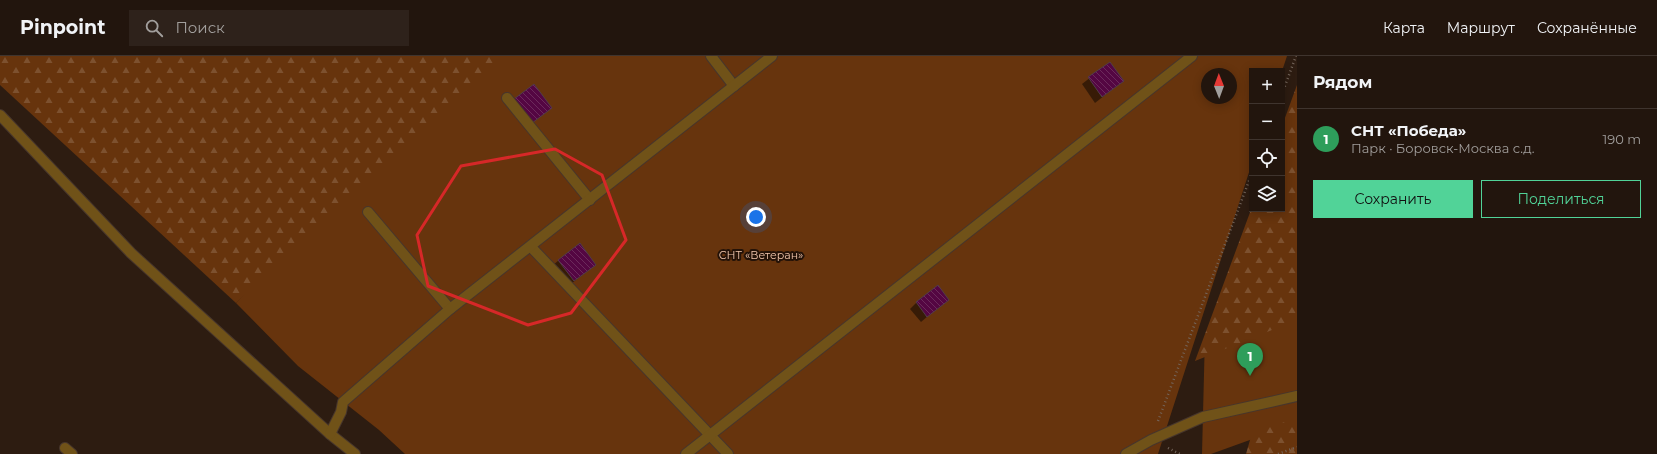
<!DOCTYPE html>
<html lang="ru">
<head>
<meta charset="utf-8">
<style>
	:root { --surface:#22150d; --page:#2e221b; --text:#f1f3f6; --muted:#a29f9d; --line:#3f342e; --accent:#51d398 }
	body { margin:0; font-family:Montserrat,sans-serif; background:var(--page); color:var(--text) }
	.controls { position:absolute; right:12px; top:12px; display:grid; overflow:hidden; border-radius:0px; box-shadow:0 2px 10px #0003 }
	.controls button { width:36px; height:36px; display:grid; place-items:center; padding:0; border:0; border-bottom:1px solid var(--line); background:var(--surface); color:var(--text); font:20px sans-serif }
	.compass { position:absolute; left:1201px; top:12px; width:36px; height:36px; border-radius:50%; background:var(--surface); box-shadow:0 2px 10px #0003; rotate:359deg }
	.you { position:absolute; left:756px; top:161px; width:14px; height:14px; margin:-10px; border:3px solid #fff; border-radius:50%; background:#1a73e8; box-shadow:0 0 0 6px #1a73e833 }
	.badge { display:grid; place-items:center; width:26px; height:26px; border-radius:50%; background:var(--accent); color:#fff; font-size:13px; font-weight:700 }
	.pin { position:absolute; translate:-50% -33px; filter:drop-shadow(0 1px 2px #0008) }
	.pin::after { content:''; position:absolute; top:21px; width:14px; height:12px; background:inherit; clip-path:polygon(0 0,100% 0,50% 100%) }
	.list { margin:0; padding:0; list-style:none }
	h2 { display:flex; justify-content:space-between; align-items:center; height:52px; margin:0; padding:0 16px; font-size:17px }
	h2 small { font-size:13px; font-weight:400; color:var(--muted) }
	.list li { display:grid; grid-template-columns:26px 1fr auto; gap:12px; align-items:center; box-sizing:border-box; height:60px; padding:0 16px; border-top:1px solid var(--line) }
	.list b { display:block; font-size:15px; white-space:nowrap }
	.list p { margin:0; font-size:13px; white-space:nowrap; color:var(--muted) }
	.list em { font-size:13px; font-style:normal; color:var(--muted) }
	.actions { display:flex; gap:8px; padding:12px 16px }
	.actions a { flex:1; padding:9px 0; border:1px solid var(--accent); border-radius:0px; text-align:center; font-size:14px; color:var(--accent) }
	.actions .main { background:var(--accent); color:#111 }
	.icon { flex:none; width:22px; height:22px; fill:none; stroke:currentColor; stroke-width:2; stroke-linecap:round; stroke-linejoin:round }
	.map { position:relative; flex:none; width:1297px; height:398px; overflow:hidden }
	header { display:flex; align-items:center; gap:24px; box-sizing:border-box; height:56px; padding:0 20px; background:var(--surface); border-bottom:1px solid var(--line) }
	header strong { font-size:19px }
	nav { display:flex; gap:22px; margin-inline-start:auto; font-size:14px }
	.search { width:280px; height:36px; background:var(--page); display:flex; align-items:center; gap:10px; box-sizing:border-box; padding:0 14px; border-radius:0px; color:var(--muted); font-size:15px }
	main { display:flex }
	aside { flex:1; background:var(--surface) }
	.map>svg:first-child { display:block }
	.green { fill:#67340d; fill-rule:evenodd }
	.forest { fill:url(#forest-firs) }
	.shadow { fill:#0007 }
	.building { fill:url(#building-back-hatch); stroke:#503c48 }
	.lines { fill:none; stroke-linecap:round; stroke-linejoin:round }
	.minor-casing { stroke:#47362c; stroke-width:12 }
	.path { stroke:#74655b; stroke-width:2.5; stroke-dasharray:1 3; stroke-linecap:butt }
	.minor { stroke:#705218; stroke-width:10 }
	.marked { fill:none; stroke:#d62828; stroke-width:3; stroke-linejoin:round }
	.labels { text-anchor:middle; stroke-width:4; stroke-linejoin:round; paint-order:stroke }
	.park-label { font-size:11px; fill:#f2c6ac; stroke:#231208 }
</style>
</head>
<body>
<header>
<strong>Pinpoint</strong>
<div class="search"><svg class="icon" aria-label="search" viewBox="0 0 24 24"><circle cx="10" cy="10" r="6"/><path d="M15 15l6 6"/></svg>Поиск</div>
<nav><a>Карта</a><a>Маршрут</a><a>Сохранённые</a></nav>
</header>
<main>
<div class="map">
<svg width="1297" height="398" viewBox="0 0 1297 398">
	<defs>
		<pattern id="forest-firs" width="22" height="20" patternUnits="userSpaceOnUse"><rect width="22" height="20" fill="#67340d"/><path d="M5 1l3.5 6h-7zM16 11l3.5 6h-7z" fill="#7d512f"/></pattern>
		<pattern id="building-back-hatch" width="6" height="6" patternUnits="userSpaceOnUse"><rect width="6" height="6" fill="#540642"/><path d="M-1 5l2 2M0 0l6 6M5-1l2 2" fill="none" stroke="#6c2a5c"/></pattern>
	</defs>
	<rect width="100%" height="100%" fill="#2d1c11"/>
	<g class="green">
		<path d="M484,0H1287L1282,15H1252V107L1158,398H405L379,374L298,310L236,247ZM1207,18H1231V42H1207Z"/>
		<path d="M1297,246V367L1211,398H1202L1205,278Z"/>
	</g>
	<g class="forest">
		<path d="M0,0H508L236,247L0,29Z"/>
		<path d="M1297,29V264L1195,305L1252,151V153H1282V70Z"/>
		<path d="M1297,362V398H1246L1252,377Z"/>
	</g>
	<g class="shadow">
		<path d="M1109,7L1123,25L1095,47L1082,28Z"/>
		<path d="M559,204L595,209L567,231L552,210Z"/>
		<path d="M948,243L921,266L910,253L917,246Z"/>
	</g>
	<g class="building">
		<path d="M1110,6L1124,25L1102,41L1088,21Z"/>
		<path d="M534,28L552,52L532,67L514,43Z"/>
		<path d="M580,187L596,209L574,225L558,204Z"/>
		<path d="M938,229L949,244L927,261L916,246Z"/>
	</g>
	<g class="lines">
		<g class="minor-casing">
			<g id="minor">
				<path d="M711,0L734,30"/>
				<path d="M507,42L590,144"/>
				<path d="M0,59L131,197L330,378L355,398"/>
				<path d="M368,156L450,253"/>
				<path d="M531,191L728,398"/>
				<path d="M330,378L341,356L343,346L450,253L772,0"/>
				<path d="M65,392L72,398"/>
				<path d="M686,398L1192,0"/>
				<path d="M1126,398L1151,384L1203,361L1297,340"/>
			</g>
		</g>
		<g class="path">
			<path d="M1282,38L1296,0"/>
			<path d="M1158,365L1252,117"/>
			<path d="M1168,392L1180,398"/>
			<path d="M1278,398L1297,391"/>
		</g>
		<use href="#minor" class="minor"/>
	</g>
	<path class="marked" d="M555,93L602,119L626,184L571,257L528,269L428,230L417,179L461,110Z"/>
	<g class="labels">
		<g class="park-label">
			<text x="761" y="203">СНТ «Ветеран»</text>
		</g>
	</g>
</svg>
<div class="controls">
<button>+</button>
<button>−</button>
<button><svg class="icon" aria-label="locate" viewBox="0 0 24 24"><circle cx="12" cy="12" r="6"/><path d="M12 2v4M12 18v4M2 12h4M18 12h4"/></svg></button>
<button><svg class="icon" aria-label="layers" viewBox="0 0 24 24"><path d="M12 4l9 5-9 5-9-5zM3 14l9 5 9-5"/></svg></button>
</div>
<svg class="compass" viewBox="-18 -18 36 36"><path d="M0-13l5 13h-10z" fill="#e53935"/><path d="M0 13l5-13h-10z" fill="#a29f9d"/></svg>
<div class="you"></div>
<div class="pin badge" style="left:1250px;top:320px;background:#2e9e5b">1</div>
</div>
<aside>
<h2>Рядом<small></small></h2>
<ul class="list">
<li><span class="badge" style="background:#2e9e5b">1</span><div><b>СНТ «Победа»</b><p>Парк · Боровск-Москва с.д.</p></div><em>190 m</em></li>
</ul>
<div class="actions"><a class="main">Сохранить</a><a>Поделиться</a></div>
</aside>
</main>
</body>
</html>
